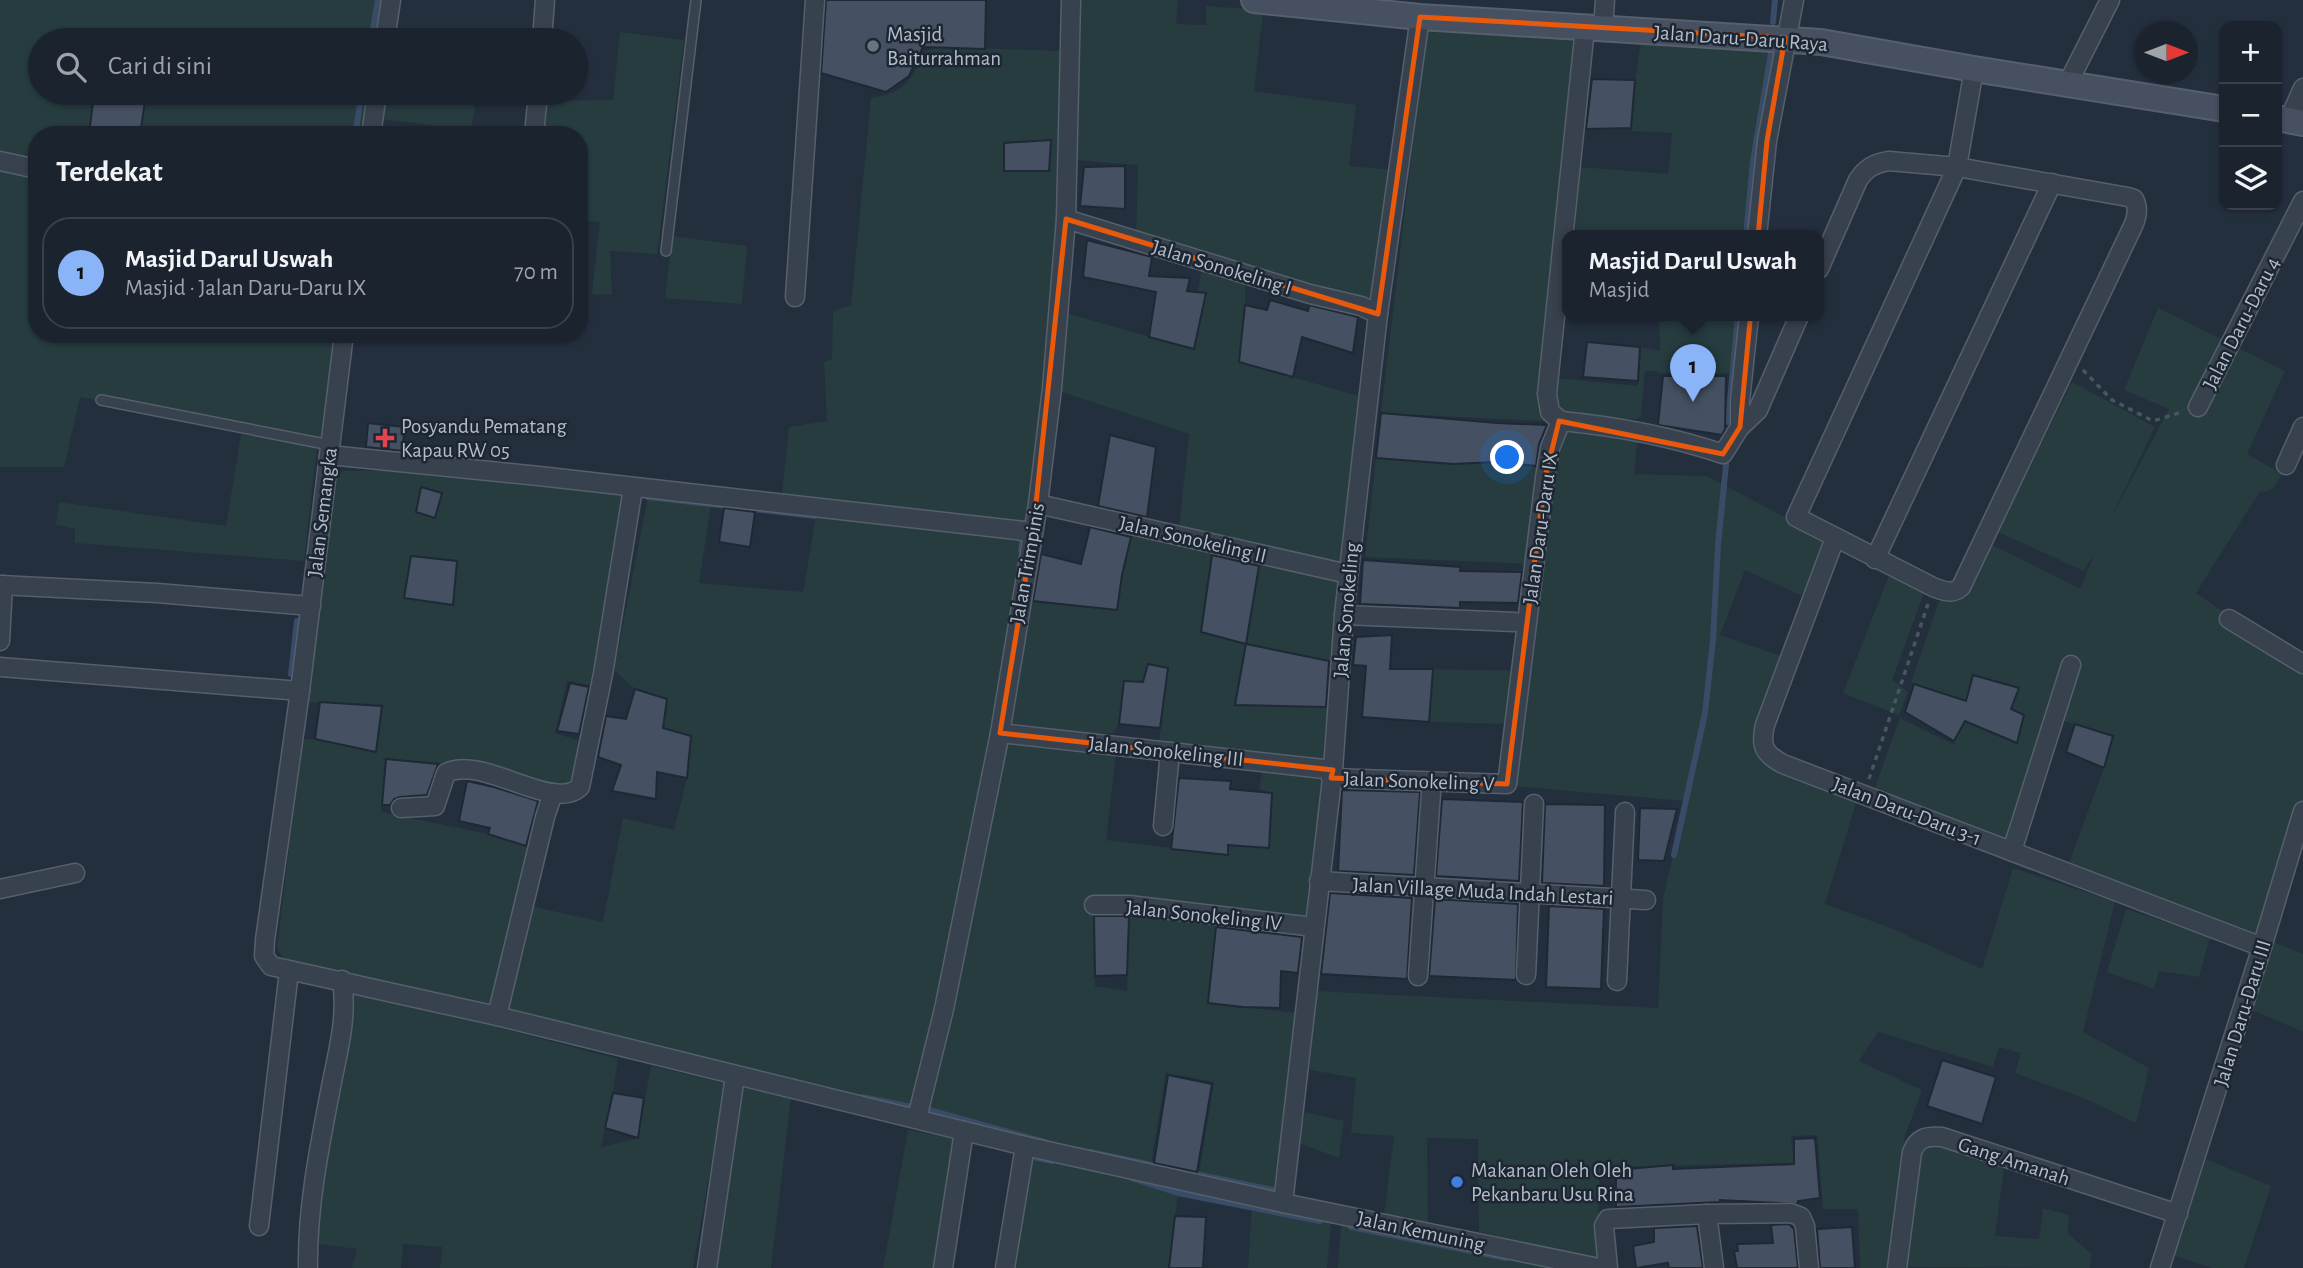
<!DOCTYPE html>
<html lang="id">
<head>
<meta charset="utf-8">
<style>
	:root { --surface:#1b232e; --page:#242b36; --text:#f1f3f6; --muted:#a0a4aa; --line:#39404a; --accent:#8ab4f8 }
	body { margin:0; font-family:"Alegreya Sans",sans-serif; background:var(--page); color:var(--text) }
	.controls { position:absolute; right:21px; top:21px; display:grid; overflow:hidden; border-radius:14px; box-shadow:0 2px 5px #0004 }
	.controls button { width:63px; height:63px; display:grid; place-items:center; padding:0; border:0; border-bottom:2px solid var(--line); background:var(--surface); color:var(--text); font:35px sans-serif }
	.compass { position:absolute; left:2135px; top:21px; width:63px; height:63px; border-radius:50%; background:var(--surface); box-shadow:0 2px 5px #0004; rotate:90deg }
	.you { position:absolute; left:1508px; top:458px; width:24px; height:24px; margin:-18px; border:5px solid #fff; border-radius:50%; background:#1a73e8; box-shadow:0 0 0 10px #1a73e833 }
	.badge { display:grid; place-items:center; width:46px; height:46px; border-radius:50%; background:var(--accent); color:#111; font-size:23px; font-weight:700 }
	.pin { position:absolute; translate:-50% -58px; filter:drop-shadow(0 2px 4px #0008) }
	.pin::after { content:''; position:absolute; top:37px; width:24px; height:21px; background:inherit; clip-path:polygon(0 0,100% 0,50% 100%) }
	.popup { position:absolute; left:1562px; top:230px; width:262px; height:91px; box-sizing:border-box; display:grid; place-content:center; border-radius:14px; background:var(--surface); filter:drop-shadow(0 2px 5px #0005); font-size:23px; white-space:nowrap; color:var(--muted) }
	.popup b { font-size:26px; color:var(--text) }
	.popup::after { content:''; position:absolute; left:50%; top:100%; margin-left:-14px; border:14px solid transparent; border-top-color:var(--surface) }
	.list { margin:0; padding:0; list-style:none }
	h2 { display:flex; justify-content:space-between; align-items:center; height:91px; margin:0; padding:0 28px; font-size:30px }
	h2 small { font-size:23px; font-weight:400; color:var(--muted) }
	.list li { display:grid; grid-template-columns:46px 1fr auto; gap:21px; align-items:center; box-sizing:border-box; height:112px; margin:0 14px 14px; padding:0 14px; border:2px solid var(--line); border-radius:28px }
	.list b { display:block; font-size:26px; white-space:nowrap }
	.list p { margin:0; font-size:23px; white-space:nowrap; color:var(--muted) }
	.list em { font-size:23px; font-style:normal; color:var(--muted) }
	.icon { flex:none; width:38px; height:38px; fill:none; stroke:currentColor; stroke-width:2; stroke-linecap:round; stroke-linejoin:round }
	.map { position:relative; flex:none; width:2303px; height:1268px; overflow:hidden }
	.search { position:absolute; background:var(--surface); box-shadow:0 2px 5px #0004; left:28px; top:28px; width:560px; height:77px; display:flex; align-items:center; gap:18px; box-sizing:border-box; padding:0 24px; border-radius:38px; color:var(--muted); font-size:26px }
	.panel { position:absolute; background:var(--surface); box-shadow:0 2px 5px #0004; left:28px; top:126px; width:560px; height:217px; border-radius:28px }
	.map>svg:first-child { display:block }
	.green { fill:#263c3f }
	.lines { fill:none; stroke-linecap:round; stroke-linejoin:round }
	.stream { stroke:#394c67; stroke-width:6 }
	.building { fill:#455162; stroke:#1f2835; stroke-width:2 }
	.lane-casing { stroke:#565f6c; stroke-width:12 }
	.street-casing { stroke:#565f6c; stroke-width:21 }
	.secondary-casing { stroke:#565f6c; stroke-width:28 }
	.path { stroke:#44595c; stroke-width:3.5; stroke-dasharray:5 5; stroke-linecap:butt }
	.lane { stroke:#38414e; stroke-width:9 }
	.street { stroke:#38414e; stroke-width:18 }
	.secondary { stroke:#465061; stroke-width:24 }
	.marked { fill:none; stroke:#e8590c; stroke-width:5; stroke-linejoin:round }
	.worship-dot { fill:#6b7280; stroke:#1d2633; stroke-width:2.5 }
	.health-dot { fill:#e0444e; stroke:#1d2633; stroke-width:2.5 }
	.shop-dot { fill:#3f7fe0; stroke:#1d2633; stroke-width:2.5 }
	.labels { text-anchor:middle; stroke-width:5; stroke-linejoin:round; paint-order:stroke }
	.poi-label { font-size:21px; fill:#b4bcc9; stroke:#1d2633; text-anchor:start }
	.street-label { font-size:21px; fill:#b4bcc9; stroke:#1d2633 }
</style>
</head>
<body>
<div class="map">
<svg width="2303" height="1268" viewBox="0 0 2303 1268">
	<rect width="100%" height="100%" fill="#242f3e"/>
	<g class="green">
		<path d="M0,0H384L377,40H40V93H94L89,135H37V164L0,157Z"/>
		<path d="M1079,0H1178L1176,24L1206,25V6L1263,10L1254,91L1356,105L1349,166L1393,170L1376,299L1351,297L1320,286L1136,236L1138,165L1073,160Z"/>
		<path d="M620,32L684,40L657,254L610,251L612,295L592,294L600,222L579,220V135H539L544,101L613,100Z"/>
		<path d="M1426,32L1579,39L1542,421L1381,413Z"/>
		<path d="M1641,41L1775,48L1750,236H1575L1580,167L1668,174L1672,133L1632,131L1631,128L1635,80Z"/>
		<path d="M936,47L1064,51L1062,216L1045,393L1028,523L782,493L789,427L827,421L824,362L832,359L833,311L851,305L871,98C903,94 912,80 924,52Z"/>
		<path d="M129,93H367L361,135H140L146,96Z"/>
		<path d="M387,93H477L471,130L382,119Z"/>
		<path d="M0,171L37,178V334H335L322,440L80,397L64,467H0Z"/>
		<path d="M672,236L747,246L742,304L665,298Z"/>
		<path d="M1202,267L1245,277V305L1239,362L1362,397L1344,565L1179,528L1189,434L1062,392L1066,313L1193,349L1206,293L1198,292Z"/>
		<path d="M2158,308L2285,371L2247,454L2282,474L2273,489L2259,493L2196,593L2303,666V811L2262,947L2068,866L2104,768L2113,736L2054,718L2008,843L1873,793L1900,718L1955,745L1954,741L1964,722L2017,743L2024,715L2011,709L2018,688L1974,675L1966,701L1911,683L1939,601L1964,597L1992,545L2080,589L2096,550L2084,571L1998,532L2072,382L2155,427L2109,522L2169,409L2124,390Z"/>
		<path d="M1659,316H1741L1734,373H1660L1658,371H1645L1641,415L1637,419L1595,420L1558,414L1557,378L1638,386L1640,347L1660,351Z"/>
		<path d="M1559,432L1638,436L1634,474L1707,476L1826,539L1802,596L1745,570L1720,635L1784,657L1757,733L1765,765L1856,803L1825,904L1888,927L1982,969L2013,868L2115,902L2083,1032L2149,1068L2136,1123L2086,1099L2015,1073L2021,1053L1999,1047L1993,1067L1878,1032L1859,1061L1922,1090L1905,1136L1889,1268H1860L1858,1209H1823L1817,1135L1791,1136L1794,1163L1600,1167L1598,1225L1607,1261L1479,1232L1478,1139L1427,1138L1428,1224L1384,1215L1394,1136L1351,1133L1356,1078L1310,1070L1315,991L1658,1008L1663,899L1685,801L1513,786Z"/>
		<path d="M241,434L317,446L304,561L75,543V529L56,525L59,502L226,526Z"/>
		<path d="M1376,458L1453,464L1496,462L1541,466L1530,564L1365,557Z"/>
		<path d="M331,471H403L625,494L596,686L567,681L555,733L586,743L577,780L568,789L471,765L386,759L381,812L488,834L534,848L494,1011L343,972L287,965L277,948L302,739H315L376,752L381,706L303,702Z"/>
		<path d="M648,497L711,505L699,583L803,592L816,516L1023,536L994,734L912,1107L759,1077L504,1013L530,906L603,922L623,818L674,830L687,778L691,736L663,728L667,699L635,689L614,670Z"/>
		<path d="M1132,536L1212,552L1201,632L1246,644L1259,561L1340,577L1332,661L1247,644L1235,705L1328,707L1329,763L1159,741L1168,668L1148,664L1143,682L1124,681L1119,724L1113,733H1009L1117,746L1106,840L1227,855L1228,836L1248,834L1247,846L1269,848L1272,794L1259,789L1263,768L1324,774L1307,920L1126,900L1094,906L1095,986L1127,991L1129,905L1217,917L1208,1003L1304,1014L1273,1190L1199,1174L1214,1082L1166,1073L1151,1164L1050,1143L925,1109L979,889L974,888L1006,733H1000L1020,605L1032,601L1117,610L1122,575Z"/>
		<path d="M1890,573L1924,593L1892,680L1908,692L1899,715L1843,693Z"/>
		<path d="M1433,669L1520,671L1514,724L1429,722Z"/>
		<path d="M2126,909L2210,937L2199,977L2159,971L2154,989L2107,972Z"/>
		<path d="M2273,942L2303,954V1032L2250,1009Z"/>
		<path d="M354,990L618,1059L613,1093L601,1147L638,1138L651,1066L725,1083L693,1268H440L442,1247L403,1244L401,1268H352L357,1249L313,1243L336,1078Z"/>
		<path d="M740,1087L791,1098L771,1268H715Z"/>
		<path d="M1305,1112L1344,1121L1339,1158L1299,1143Z"/>
		<path d="M908,1130L959,1139L940,1268H883Z"/>
		<path d="M1923,1142H1936L2004,1168L1995,1236L2039,1239L2043,1208L2069,1215L2068,1234L2092,1254L2090,1268L1906,1267L1918,1156Z"/>
		<path d="M1031,1156L1116,1173L1178,1193L1169,1268H1013Z"/>
		<path d="M2206,1159L2271,1186L2244,1268H2212L2172,1255Z"/>
		<path d="M1252,1207L1331,1223L1327,1268H1248Z"/>
		<path d="M1341,1225L1555,1267V1268H1338Z"/>
	</g>
	<g class="lines">
		<g class="stream">
			<path d="M1773,22L1775,0"/>
			<path d="M371,40L378,0"/>
			<path d="M355,135L362,93"/>
			<path d="M1746,236L1753,161L1771,53"/>
			<path d="M1728,422L1738,316"/>
			<path d="M648,497L815,516"/>
			<path d="M1021,536H1023L1021,550"/>
			<path d="M291,674L297,621"/>
			<path d="M1674,855L1705,713L1713,640L1718,545L1727,455"/>
			<path d="M862,1097L912,1107L913,1102"/>
			<path d="M925,1109L1045,1142"/>
			<path d="M1090,1152L1273,1190"/>
			<path d="M1037,1158L1052,1161"/>
			<path d="M1131,1178L1178,1193L1320,1221"/>
			<path d="M1351,1227L1506,1258"/>
		</g>
	</g>
	<g class="building">
		<path d="M826,0H986L985,49L923,47L909,76L886,92L821,73Z"/>
		<path d="M1592,79L1635,80L1631,128L1586,129Z"/>
		<path d="M94,93H129L146,95L140,135H89Z"/>
		<path d="M1051,140L1049,171H1004V143Z"/>
		<path d="M1125,166V209L1080,206L1084,167Z"/>
		<path d="M1087,240L1152,257L1149,276L1190,278L1187,291L1206,293L1194,349L1149,337L1156,292L1083,277Z"/>
		<path d="M1270,300L1308,311L1309,305L1358,317L1353,353L1302,337L1293,377L1239,362L1245,305L1267,310Z"/>
		<path d="M1587,342L1640,347L1638,381L1583,377Z"/>
		<path d="M1663,376H1726L1725,429L1722,435L1658,425Z"/>
		<path d="M1381,413L1497,423L1547,425L1539,444L1536,466L1496,462L1453,464L1376,458Z"/>
		<path d="M368,423L404,427L403,451L366,447Z"/>
		<path d="M1110,435L1156,447L1147,517L1098,506Z"/>
		<path d="M421,487L442,493L435,518L416,512Z"/>
		<path d="M724,508L755,512L750,547L719,542Z"/>
		<path d="M1090,527L1131,537L1122,575L1117,610L1033,601L1041,554L1081,564Z"/>
		<path d="M1212,555L1259,566L1246,644L1201,632Z"/>
		<path d="M411,556L457,561L453,605L404,598Z"/>
		<path d="M1363,560L1461,567L1460,571L1522,572L1518,603L1460,602V608L1360,604Z"/>
		<path d="M1392,635L1390,669H1433L1429,722L1362,717L1366,666L1353,665L1356,637Z"/>
		<path d="M1246,644L1329,661L1326,707L1235,705Z"/>
		<path d="M1148,664L1168,668L1160,728L1119,724L1124,681L1143,682Z"/>
		<path d="M1973,675L2019,688L2011,709L2024,715L2017,743L1965,721L1954,741L1905,712L1914,684L1966,701Z"/>
		<path d="M570,683L589,687L579,734L557,731Z"/>
		<path d="M635,689L667,699L663,728L691,736L687,778L657,772L656,799L612,791L621,765L598,757L606,716L626,719Z"/>
		<path d="M320,702L382,706L376,752L315,739Z"/>
		<path d="M2075,724L2113,736L2104,768L2066,752Z"/>
		<path d="M386,759L438,764L427,795L400,797L394,799L390,805H382Z"/>
		<path d="M1179,778L1231,781L1230,789L1272,793L1269,848L1228,845V855L1171,849Z"/>
		<path d="M467,781L494,787L538,801L526,846L488,834L490,828L459,821Z"/>
		<path d="M1342,790L1420,792L1414,875L1338,871Z"/>
		<path d="M1442,799L1523,802L1519,881L1436,876Z"/>
		<path d="M1545,804L1605,805L1604,886L1542,883Z"/>
		<path d="M1640,808L1677,809L1664,861L1638,860Z"/>
		<path d="M1330,893L1412,898L1407,979L1321,974Z"/>
		<path d="M1435,899L1518,904L1516,980L1429,976Z"/>
		<path d="M1549,906L1604,909L1601,989L1546,987Z"/>
		<path d="M1094,916H1129L1127,975L1095,976Z"/>
		<path d="M1216,927L1302,937L1298,973L1281,971L1280,1008L1243,1007L1208,1003Z"/>
		<path d="M1942,1060L1996,1077L1982,1124L1927,1106Z"/>
		<path d="M1168,1075L1212,1084L1197,1172L1154,1163Z"/>
		<path d="M613,1093L644,1098L638,1138L605,1128Z"/>
		<path d="M1815,1138L1820,1198L1798,1201V1204L1720,1200V1202L1616,1207V1170L1673,1165V1169L1794,1164V1139Z"/>
		<path d="M1175,1216L1206,1217L1203,1268H1169Z"/>
		<path d="M1789,1224L1794,1229L1798,1268H1737L1734,1251H1738L1737,1244L1773,1243L1771,1225Z"/>
		<path d="M1697,1226L1703,1268H1669L1668,1263L1636,1268L1633,1246L1654,1242V1228Z"/>
		<path d="M1852,1227L1855,1268H1820L1817,1229Z"/>
	</g>
	<g class="lines">
		<g class="lane-casing">
			<g id="lane">
				<path d="M666,251L696,0"/>
				<path d="M101,400L330,445"/>
			</g>
		</g>
		<g class="street-casing">
			<g id="street">
				<path d="M1603,29L1605,0"/>
				<path d="M385,40L391,0"/>
				<path d="M542,40L545,0"/>
				<path d="M2068,83L2110,0"/>
				<path d="M2289,120L2303,88"/>
				<path d="M371,135L377,93"/>
				<path d="M534,135L538,93"/>
				<path d="M0,161L37,169"/>
				<path d="M1066,219L1310,294L1361,306L1378,314"/>
				<path d="M1757,236L1767,141L1794,0"/>
				<path d="M1819,269L1858,180C1866,168 1875,163 1889,161L1957,167L2128,197L2134,199C2139,208 2137,217 2133,226L1961,587C1952,595 1944,591 1933,587L1796,517L1957,167L1974,69"/>
				<path d="M795,297L815,0"/>
				<path d="M344,334L300,691L265,940L264,956L271,966L497,1016L1025,1146L1283,1203L1599,1268"/>
				<path d="M2198,407L2303,201"/>
				<path d="M1561,421L1550,412L1547,394L1585,28"/>
				<path d="M1561,421C1613,426 1673,437 1723,454L1740,427L1758,410L1799,316"/>
				<path d="M1740,427V401L1749,316"/>
				<path d="M329,455L539,476L1033,532"/>
				<path d="M2286,465L2303,427"/>
				<path d="M1038,504L1348,574"/>
				<path d="M1835,538L1765,725C1760,746 1764,754 1783,764L2262,947"/>
				<path d="M1875,559L2052,183"/>
				<path d="M0,585L157,593L311,606"/>
				<path d="M1344,615L1515,622"/>
				<path d="M2229,619L2303,664"/>
				<path d="M0,641L3,585"/>
				<path d="M0,667L300,691"/>
				<path d="M1000,733L1333,770"/>
				<path d="M1331,778L1507,784L1545,478L1550,448L1561,421"/>
				<path d="M401,808L435,806L446,773C482,754 553,813 580,787L603,674L633,488"/>
				<path d="M1163,826L1170,752"/>
				<path d="M2012,851L2071,665"/>
				<path d="M1319,881L1646,900"/>
				<path d="M0,889L75,873"/>
				<path d="M1094,905H1129L1314,927"/>
				<path d="M1526,975L1534,804"/>
				<path d="M1418,976L1431,793"/>
				<path d="M1617,981L1625,812"/>
				<path d="M497,1016L545,817L553,793"/>
				<path d="M917,1118L944,1009L1000,733L1038,504L1052,388L1066,219L1071,0"/>
				<path d="M1283,1203L1333,770L1344,615L1378,314L1420,17"/>
				<path d="M1707,1214L1714,1268"/>
				<path d="M259,1226L289,971"/>
				<path d="M308,1268C307,1209 319,1149 330,1092C337,1054 348,1019 342,980"/>
				<path d="M707,1268L735,1076"/>
				<path d="M943,1268L964,1131"/>
				<path d="M1005,1268L1025,1146"/>
				<path d="M1608,1268L1604,1226L1608,1219L1707,1214L1791,1213L1801,1217L1805,1226L1809,1268"/>
				<path d="M1897,1268L1912,1152C1918,1137 1927,1136 1942,1137L2178,1214"/>
				<path d="M2160,1268L2262,947L2303,811"/>
			</g>
		</g>
		<g class="secondary-casing">
			<g id="secondary">
				<path d="M1254,0L1420,17L1821,42L1974,69L2224,109"/>
				<path d="M2277,118L2303,123"/>
			</g>
		</g>
		<g class="path">
			<path d="M2083,370L2112,400L2153,421L2182,412"/>
			<path d="M1869,779L1928,604"/>
		</g>
		<use href="#lane" class="lane"/>
		<use href="#street" class="street"/>
		<use href="#secondary" class="secondary"/>
	</g>
	<path class="marked" d="M1420,17L1785,38L1767,141L1740,427L1723,454L1559,421L1545,478L1507,784L1331,778L1333,770L1000,733L1033,532L1066,219L1378,314Z"/>
	<circle class="worship-dot" cx="873" cy="46" r="7"/>
	<path class="health-dot" d="M381.5 427.5h7v7h7v7h-7v7h-7v-7h-7v-7h7z"/>
	<circle class="shop-dot" cx="1457" cy="1182" r="7"/>
	<g class="labels">
		<g class="poi-label">
			<text x="887" y="41">Masjid<tspan x="887" dy="24">Baiturrahman</tspan></text>
			<text x="401" y="433">Posyandu Pematang<tspan x="401" dy="24">Kapau RW 05</tspan></text>
			<text x="1471" y="1177">Makanan Oleh Oleh<tspan x="1471" dy="24">Pekanbaru Usu Rina</tspan></text>
		</g>
		<g class="street-label">
			<text transform="translate(1741 38) rotate(4)" y="7">Jalan Daru-Daru Raya</text>
			<text transform="translate(1222 267) rotate(17)" y="7">Jalan Sonokeling I</text>
			<text transform="translate(2241 323) rotate(-63)" y="7">Jalan Daru-Daru 4</text>
			<text transform="translate(322 512) rotate(-83)" y="7">Jalan Semangka</text>
			<text transform="translate(1540 528) rotate(-82)" y="7">Jalan Daru-Daru IX</text>
			<text transform="translate(1193 539) rotate(13)" y="7">Jalan Sonokeling II</text>
			<text transform="translate(1027 563) rotate(-80)" y="7">Jalan Trimpinis</text>
			<text transform="translate(1346 610) rotate(-85)" y="7">Jalan Sonokeling</text>
			<text transform="translate(1166 751) rotate(6)" y="7">Jalan Sonokeling III</text>
			<text transform="translate(1419 781) rotate(2)" y="7">Jalan Sonokeling V</text>
			<text transform="translate(1907 811) rotate(21)" y="7">Jalan Daru-Daru 3-1</text>
			<text transform="translate(1483 891) rotate(3)" y="7">Jalan Village Muda Indah Lestari</text>
			<text transform="translate(1204 915) rotate(6)" y="7">Jalan Sonokeling IV</text>
			<text transform="translate(2242 1013) rotate(-73)" y="7">Jalan Daru-Daru III</text>
			<text transform="translate(2014 1161) rotate(18)" y="7">Gang Amanah</text>
			<text transform="translate(1421 1231) rotate(12)" y="7">Jalan Kemuning</text>
		</g>
	</g>
</svg>
<div class="controls">
<button>+</button>
<button>−</button>
<button><svg class="icon" aria-label="layers" viewBox="0 0 24 24"><path d="M12 4l9 5-9 5-9-5zM3 14l9 5 9-5"/></svg></button>
</div>
<svg class="compass" viewBox="-18 -18 36 36"><path d="M0-13l5 13h-10z" fill="#e53935"/><path d="M0 13l5-13h-10z" fill="#a0a4aa"/></svg>
<div class="you"></div>
<div class="pin badge" style="left:1693px;top:402px">1</div>
<div class="popup"><b>Masjid Darul Uswah</b>Masjid</div>
<div class="search"><svg class="icon" aria-label="search" viewBox="0 0 24 24"><circle cx="10" cy="10" r="6"/><path d="M15 15l6 6"/></svg>Cari di sini</div>
<section class="panel">
<h2>Terdekat<small></small></h2>
<ul class="list">
<li><span class="badge">1</span><div><b>Masjid Darul Uswah</b><p>Masjid · Jalan Daru-Daru IX</p></div><em>70 m</em></li>
</ul>
</section>
</div>
</body>
</html>
